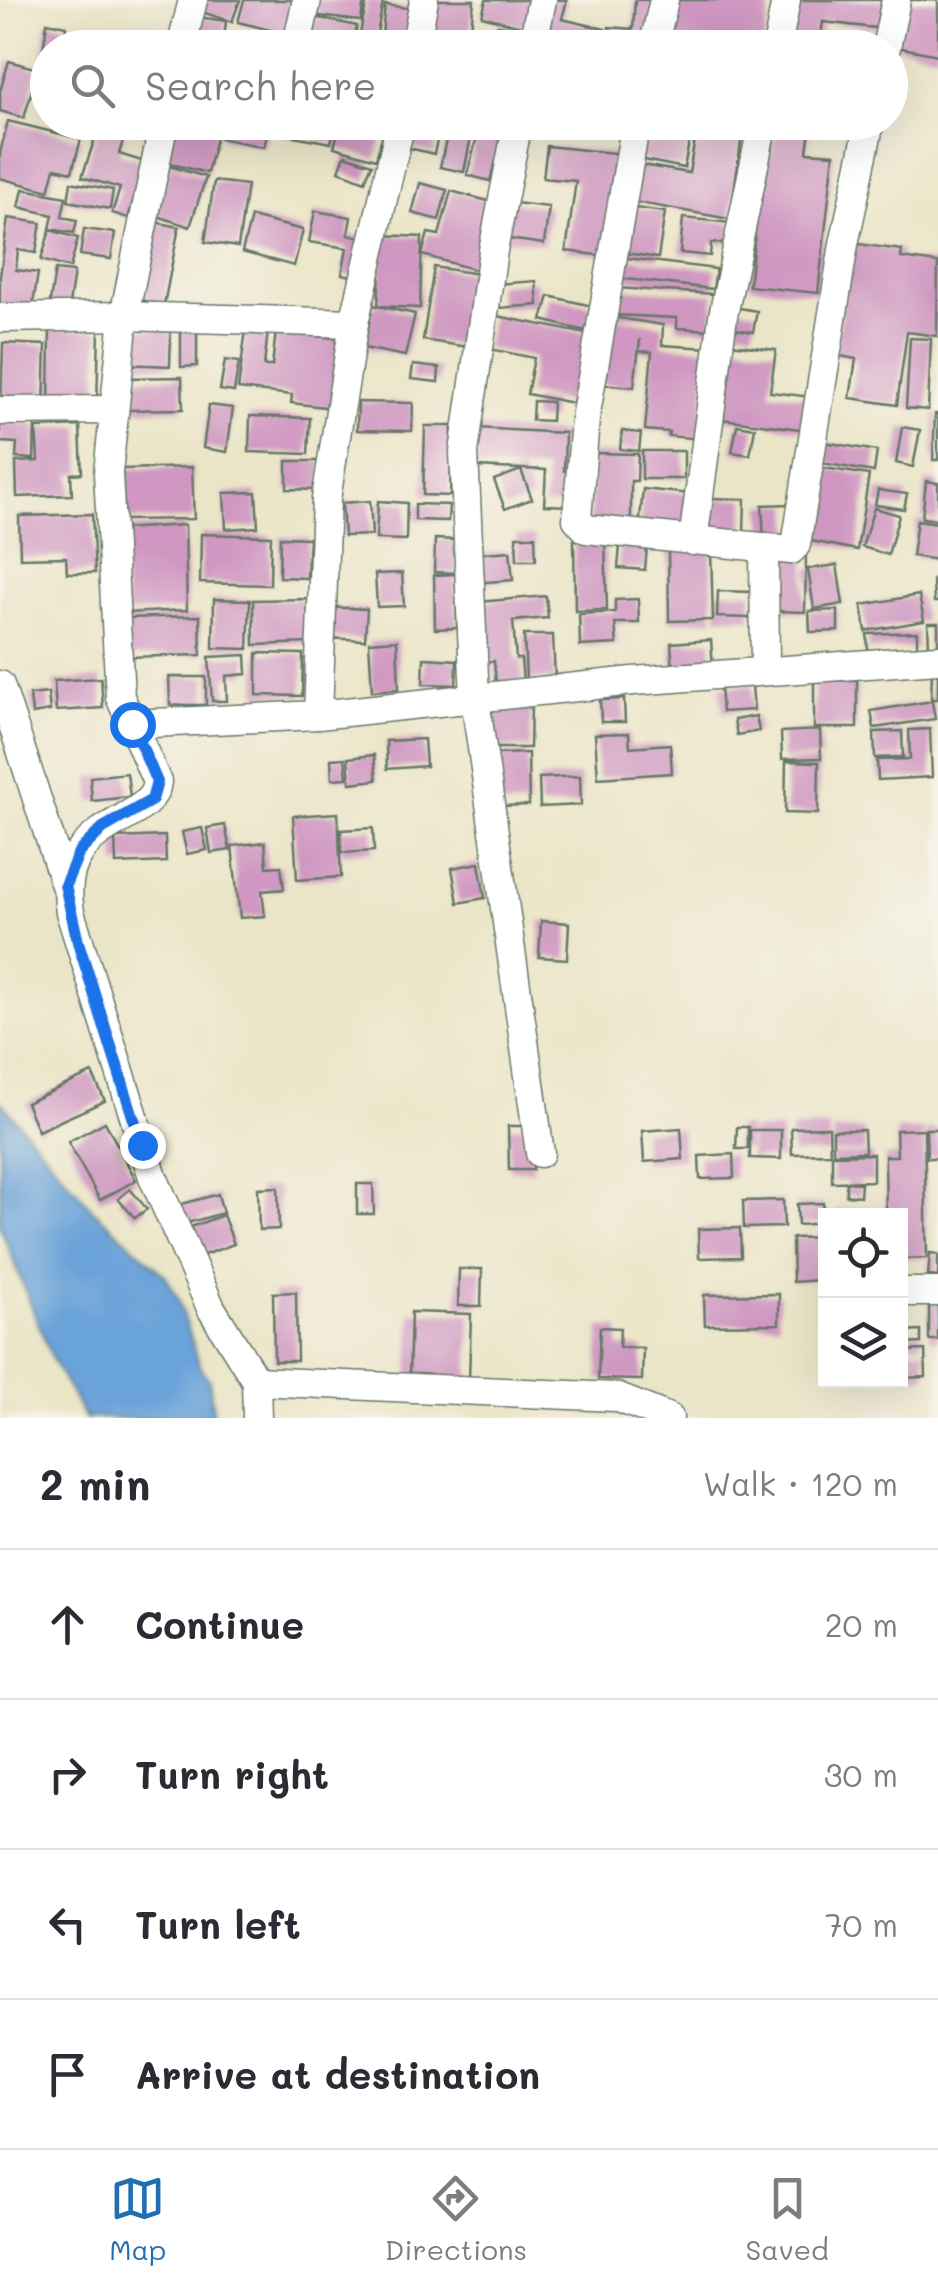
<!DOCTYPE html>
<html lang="en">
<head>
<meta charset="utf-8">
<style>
	:root { --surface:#fff; --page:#f2f2f3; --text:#2b2b33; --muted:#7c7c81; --line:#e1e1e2; --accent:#1f6fb2 }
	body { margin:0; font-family:Mali,sans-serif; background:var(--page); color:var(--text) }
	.controls { position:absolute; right:30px; bottom:30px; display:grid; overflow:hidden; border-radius:0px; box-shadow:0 10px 40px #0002 }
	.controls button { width:90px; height:90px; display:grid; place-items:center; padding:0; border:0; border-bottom:2px solid var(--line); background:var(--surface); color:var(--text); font:50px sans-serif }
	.stop { position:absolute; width:30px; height:30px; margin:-22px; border:8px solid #1a73e8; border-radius:50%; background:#fff }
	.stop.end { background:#1a73e8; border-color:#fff; box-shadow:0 2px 10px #0008 }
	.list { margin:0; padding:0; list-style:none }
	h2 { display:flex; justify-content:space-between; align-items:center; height:130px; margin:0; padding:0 40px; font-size:42px }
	h2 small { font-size:32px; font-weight:400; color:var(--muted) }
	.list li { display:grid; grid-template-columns:65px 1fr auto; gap:30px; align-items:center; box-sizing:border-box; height:150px; padding:0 40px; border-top:2px solid var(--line) }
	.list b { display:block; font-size:38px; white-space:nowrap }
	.list em { font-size:32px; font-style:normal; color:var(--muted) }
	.icon { flex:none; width:55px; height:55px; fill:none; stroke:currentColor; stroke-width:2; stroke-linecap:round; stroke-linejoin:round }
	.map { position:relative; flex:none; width:938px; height:1418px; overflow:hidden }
	.search { position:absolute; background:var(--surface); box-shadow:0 10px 40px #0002; left:30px; right:30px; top:30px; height:110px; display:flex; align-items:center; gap:25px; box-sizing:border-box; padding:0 35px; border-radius:55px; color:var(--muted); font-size:38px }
	.sheet { height:730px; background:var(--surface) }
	nav { display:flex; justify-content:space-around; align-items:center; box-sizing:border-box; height:140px; border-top:2px solid var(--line); background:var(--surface); font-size:28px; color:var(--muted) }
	nav a { display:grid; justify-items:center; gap:5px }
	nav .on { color:var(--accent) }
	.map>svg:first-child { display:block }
	.water { fill:#6aa3d9; stroke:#447086; stroke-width:2.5 }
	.building { fill:#cf97c1 }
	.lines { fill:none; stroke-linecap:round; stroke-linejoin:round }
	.minor-casing { stroke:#667868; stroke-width:31 }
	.minor { stroke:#fff; stroke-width:28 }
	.route { stroke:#1a73e8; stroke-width:12 }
</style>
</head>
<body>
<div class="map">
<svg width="938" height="1418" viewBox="0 0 938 1418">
	<rect width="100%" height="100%" fill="#f7f3e8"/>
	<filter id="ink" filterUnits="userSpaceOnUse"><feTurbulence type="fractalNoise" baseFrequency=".01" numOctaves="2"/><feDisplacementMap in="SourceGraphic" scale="20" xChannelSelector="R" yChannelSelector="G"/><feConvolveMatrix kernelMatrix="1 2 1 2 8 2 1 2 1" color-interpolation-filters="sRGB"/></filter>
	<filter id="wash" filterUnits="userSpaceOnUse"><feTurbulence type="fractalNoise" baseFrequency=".0048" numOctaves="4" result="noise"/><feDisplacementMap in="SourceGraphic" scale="40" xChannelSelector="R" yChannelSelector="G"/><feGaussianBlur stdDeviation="2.25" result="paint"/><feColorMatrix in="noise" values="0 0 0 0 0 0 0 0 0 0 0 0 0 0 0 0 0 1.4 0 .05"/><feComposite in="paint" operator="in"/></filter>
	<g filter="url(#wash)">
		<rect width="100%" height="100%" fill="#ebe5c8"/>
		<path class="water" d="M0,1101L93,1210L165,1275L178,1298L200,1367L209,1380L214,1418H85L54,1363L0,1226Z"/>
		<g id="blocks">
			<g class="building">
				<path d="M202,0H240L232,22L199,11Z"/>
				<path d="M244,0H296L287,34L238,22Z"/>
				<path d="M313,0H364L361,21L311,15Z"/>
				<path d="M367,0L383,2L374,48H357Z"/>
				<path d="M429,0H474L469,46L425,41Z"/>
				<path d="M486,0H535L528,28L482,16Z"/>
				<path d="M551,0H567L562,19L605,29L601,48L540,44Z"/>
				<path d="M635,0H653L649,48H608L609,27L633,29Z"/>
				<path d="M671,0H772L763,48H691L663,42Z"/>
				<path d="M793,0H888L884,29L823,22L819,48H787Z"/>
				<path d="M906,0H938V55L897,47Z"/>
				<path d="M385,5L415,9L412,38L382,36Z"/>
				<path d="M191,16L226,21L223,48H188Z"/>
				<path d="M310,16L357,26L352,48H303Z"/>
				<path d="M47,22L66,26L63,48H48V59L42,58Z"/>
				<path d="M498,25L518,28L515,48H494Z"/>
				<path d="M72,30L143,39L142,48H69Z"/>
				<path d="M260,32L285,35L284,48H259Z"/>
				<path d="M9,61L38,69L24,118L0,111V91Z"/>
				<path d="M8,121L81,139L72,172L55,168L49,191L0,178V153Z"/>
				<path d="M127,122H159L157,135L125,129Z"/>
				<path d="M175,122H220L207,173L164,162Z"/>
				<path d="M223,122H270L264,147L220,138Z"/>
				<path d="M285,122H335L331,143L283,134Z"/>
				<path d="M341,122H386L376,159L334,147Z"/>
				<path d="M406,122L440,127L434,154L401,146Z"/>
				<path d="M450,122H474L464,172L440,167Z"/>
				<path d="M559,122H622L621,132L558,128Z"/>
				<path d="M646,122H693L684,168L639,159Z"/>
				<path d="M698,122H744L730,219L629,201L636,164L689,173Z"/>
				<path d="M776,122H811L807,152L834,154L818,293L749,286L764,151L772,152Z"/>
				<path d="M99,126L125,134L119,154L145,162L128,218L112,213L120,188L82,177Z"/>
				<path d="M478,133L502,140L490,181L467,175Z"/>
				<path d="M547,146L624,154L612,257L566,251L576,181L543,178Z"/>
				<path d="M345,155L372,164L365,181L339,171Z"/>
				<path d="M170,166L206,177L190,227L154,215Z"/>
				<path d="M214,181L247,185L238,247L205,242Z"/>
				<path d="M71,182L113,190L110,209L68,201Z"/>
				<path d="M420,183L447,190L439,220L412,213Z"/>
				<path d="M23,189L66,197L62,217L77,220L74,233L50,229L53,215L19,207Z"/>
				<path d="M451,191L499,204L480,271L422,255L428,233L439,235Z"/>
				<path d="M507,202L549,207L544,244L502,238Z"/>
				<path d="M627,207L665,212L658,258L620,252Z"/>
				<path d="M315,211L351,217L348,235L368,238L361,278L342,274L347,248L309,242Z"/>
				<path d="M251,217L303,230L294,266L242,252Z"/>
				<path d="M8,218L41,223L36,253L18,250L16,270L38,273L32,311L0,306V276Z"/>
				<path d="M683,218L732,223L730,244L711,243L710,256L680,253Z"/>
				<path d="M150,221L179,227L164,305L134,299Z"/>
				<path d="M84,229L115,233L111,259L80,255Z"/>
				<path d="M50,230L78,238L70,268L41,260Z"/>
				<path d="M382,235L422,237L420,308L378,306Z"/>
				<path d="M851,243L902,250L901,258L938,263L937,336L907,332L897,405L850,398L856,359L835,355Z"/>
				<path d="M619,257L716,269L713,289L617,278Z"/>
				<path d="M434,267L485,275L474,348L423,340Z"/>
				<path d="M55,270L74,272L68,311L49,308Z"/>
				<path d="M536,281L538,305L499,308L497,284Z"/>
				<path d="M615,288L714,294L712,330L677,328V318L614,315Z"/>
				<path d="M549,296L592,306L585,331L542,320Z"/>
				<path d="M373,305L415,314L405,356L364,348Z"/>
				<path d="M734,307L757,311L753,332L730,328Z"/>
				<path d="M492,315L587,334L573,403L527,394L534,358L485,348Z"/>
				<path d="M606,316L663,325L662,345L708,348L700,439L668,436L669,432L645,430L652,352L639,351L640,339L634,387L601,384Z"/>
				<path d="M123,328L171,329L170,366L122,364Z"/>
				<path d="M50,329L99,330L97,406L49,405Z"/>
				<path d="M181,329H197V366L181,367Z"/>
				<path d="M246,329L268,331L264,366H272L276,331L341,339L333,408L291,403L292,395L238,389Z"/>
				<path d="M910,338L931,339L928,410L906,408Z"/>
				<path d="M3,343L46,345L44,409L1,407Z"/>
				<path d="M724,343L776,350L770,392L812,397L808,430L714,418Z"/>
				<path d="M225,360L239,362L234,392L220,390Z"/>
				<path d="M413,365L439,368L438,382L411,379Z"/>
				<path d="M182,377L183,409L126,410L125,378Z"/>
				<path d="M533,401L552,402L551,421L532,420Z"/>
				<path d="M358,402L413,403L412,431L357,430Z"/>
				<path d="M209,405L233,408L227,452L203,448Z"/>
				<path d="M935,414H938V460H933Z"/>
				<path d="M250,416L310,418L308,454L249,452Z"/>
				<path d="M0,423L35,424L34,459L16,458L17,443L0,442Z"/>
				<path d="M737,425L755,428L750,455L732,452Z"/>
				<path d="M80,426L82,473L71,474L72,495L17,497L16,462L38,461L36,428Z"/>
				<path d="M425,426H452L450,496L423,495Z"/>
				<path d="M902,427L920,430L913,467L896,463Z"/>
				<path d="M477,428L565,433L564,471L572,472L570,506L544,505L546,470L476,467Z"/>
				<path d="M622,431L641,433L639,451L620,449Z"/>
				<path d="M819,441L877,451L874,472L816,462Z"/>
				<rect x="642" y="451" width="42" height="28"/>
				<path d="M592,453L638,454L637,481H631V524L590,523Z"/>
				<path d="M287,461H322L321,490L287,489Z"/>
				<path d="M812,466L869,475L857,550L801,539Z"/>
				<path d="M192,467L194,519L123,520L122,469Z"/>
				<path d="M521,470L532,499L505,509L494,480Z"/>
				<path d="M926,481L938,483V520L922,518Z"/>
				<path d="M643,489L691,494L687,533L639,528Z"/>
				<path d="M878,490L907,494L904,509L875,505Z"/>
				<path d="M256,492L258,527L226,529L224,493Z"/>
				<path d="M709,498L745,499L744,532L708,531Z"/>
				<path d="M370,501L372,535L344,536L342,503Z"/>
				<path d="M378,501L407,503L406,540L376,539Z"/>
				<path d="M415,504L449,505L448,521L415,520Z"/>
				<path d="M790,504L792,539L764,540L762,505Z"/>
				<path d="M874,508L899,515L888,555L862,547Z"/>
				<path d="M92,514L95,573H67L66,557L20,558L19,516Z"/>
				<path d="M917,520L938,523V560L912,556Z"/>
				<path d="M185,525L187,610L126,613L121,529Z"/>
				<path d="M201,534L271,536L270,585L200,583Z"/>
				<path d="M516,536H535L536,560H517Z"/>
				<path d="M280,537L309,538L307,578L279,577Z"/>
				<path d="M435,539L458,540L457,573L434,572Z"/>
				<path d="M574,540H605L607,610L575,611Z"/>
				<path d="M620,545L647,547L645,570L618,568Z"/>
				<path d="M711,549L713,620L669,621L668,550Z"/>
				<path d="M510,551L513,580L474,583L472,554Z"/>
				<path d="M773,553L806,554L805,612L771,611Z"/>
				<path d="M837,565L843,604L814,609L808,569Z"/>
				<path d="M402,573L404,606L377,607L375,574Z"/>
				<path d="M456,574L457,628L435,629L434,575Z"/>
				<path d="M933,580H938V602H934Z"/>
				<path d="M718,591L752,592L751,618L717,617Z"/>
				<path d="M919,595L924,621L866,631L862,605Z"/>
				<path d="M546,596L548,618L513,621L516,659H521L523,681L496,684L494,661L483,662L478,602Z"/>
				<path d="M214,599L250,600L248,649L213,648Z"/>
				<path d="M309,599L310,643L254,645L253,600Z"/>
				<path d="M638,599L639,623H615L617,644L580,646L579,614L615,612V600Z"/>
				<path d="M326,607L367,609L365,640L324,638Z"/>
				<path d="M838,610V631L810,632L809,611Z"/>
				<path d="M200,616L201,655L126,657L125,618Z"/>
				<path d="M928,623H938V646L929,647Z"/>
				<path d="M917,632V648L868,650L867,634Z"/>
				<path d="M524,635H553L555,679L526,680Z"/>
				<path d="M397,640L399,689L372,691L369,642Z"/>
				<path d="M711,640L713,668L673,671L671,643Z"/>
				<path d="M257,653L303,654L302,696L257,695Z"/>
				<path d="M246,655L247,674L226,676L227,701H212L209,657Z"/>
				<path d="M424,658L457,660L456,685L423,684Z"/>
				<path d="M932,672H938V699H931Z"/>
				<path d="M169,677H206V705H170Z"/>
				<path d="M101,678L103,708L56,711L54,681Z"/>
				<rect x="814" y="680" width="43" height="48"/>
				<path d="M752,685L754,710L722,712L720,687Z"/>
				<path d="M48,693L50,711L32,714L30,695Z"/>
				<path d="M624,699L625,722H601L600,700Z"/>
				<path d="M932,701L935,719L874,728L871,711Z"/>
				<path d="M492,707H531L530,748H491Z"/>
				<path d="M756,716L759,731L737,735L734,720Z"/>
				<path d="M930,729L932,777L878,780L877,760L910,759L909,730Z"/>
				<path d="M820,730L821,758L782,759L781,732Z"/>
				<path d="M902,731L903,757L875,758L874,732Z"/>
				<path d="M629,733L630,747L670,744L672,773L598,778L595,734Z"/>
				<path d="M424,739L426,766L387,769L386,741Z"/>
				<path d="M528,753L529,805L499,806L497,754Z"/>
				<path d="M374,755L377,780L350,783L348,758Z"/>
				<path d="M345,758L347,778L332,779L331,759Z"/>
				<path d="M786,761L819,762L818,814L785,813Z"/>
				<path d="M127,773L130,797L92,801L90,777Z"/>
				<path d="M580,776L581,805L540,807L539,778Z"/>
				<path d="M338,813L341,877L297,880L293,816Z"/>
				<path d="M225,825L230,850L211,853L207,828Z"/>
				<path d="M202,828L207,850L187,854L182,832Z"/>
				<path d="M373,828L374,851L342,853L341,830Z"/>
				<path d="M165,836L166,862L116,864L115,838Z"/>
				<path d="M265,842L267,867L281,866L284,889L262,891L265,916L240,918L232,846Z"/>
				<path d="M479,863L485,898L458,903L452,868Z"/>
				<path d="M541,921L569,923L567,959L539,957Z"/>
				<path d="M92,1073L105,1101L38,1131L26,1103Z"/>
				<path d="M105,1122L136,1180L100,1200L68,1142Z"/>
				<path d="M508,1126H532L533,1170H509Z"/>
				<path d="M737,1127H748V1149H736Z"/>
				<path d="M829,1127L830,1153L792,1154L791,1128Z"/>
				<path d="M681,1128L683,1159L644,1162L642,1131Z"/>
				<path d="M924,1129L927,1258L900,1259V1216H886L885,1156H897L896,1130Z"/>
				<path d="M926,1129H938V1158H927Z"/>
				<path d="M750,1130H781V1159L750,1158Z"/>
				<path d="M833,1130H864L865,1152L833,1153Z"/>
				<path d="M733,1154L734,1178L700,1179L699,1156Z"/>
				<path d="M873,1154V1181L832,1182V1155Z"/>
				<path d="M846,1182L861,1183L860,1196L846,1195Z"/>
				<path d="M357,1184H373L374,1214H357Z"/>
				<path d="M278,1187L279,1229L259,1230L258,1188Z"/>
				<path d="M130,1189L147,1209L135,1218L118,1199Z"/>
				<path d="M218,1194L223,1213L184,1224L178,1205Z"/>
				<path d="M783,1200L784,1227L744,1228L743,1201Z"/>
				<path d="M823,1203V1223L798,1225L797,1204Z"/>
				<path d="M874,1208V1216H836L835,1210Z"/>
				<path d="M223,1215L234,1244L196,1258L185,1229Z"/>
				<path d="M740,1228L741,1257L699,1258L698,1229Z"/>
				<path d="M826,1237V1292H822L821,1257L820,1280L793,1282L792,1238Z"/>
				<path d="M930,1253L938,1254V1277L928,1276Z"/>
				<path d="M459,1269H482L481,1306H458Z"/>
				<path d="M296,1292L297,1361H274L273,1293Z"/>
				<path d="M779,1294V1324L705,1325L704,1295Z"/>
				<rect x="929" y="1297" width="9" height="43"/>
				<path d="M411,1312L471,1314L469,1381L409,1379Z"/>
				<path d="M600,1327L620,1328L619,1347L643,1348L642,1380L598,1379Z"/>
				<path d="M921,1331V1343L900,1344V1332Z"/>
				<path d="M925,1350L926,1377L900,1378V1351Z"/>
			</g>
		</g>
	</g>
	<g filter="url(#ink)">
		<use href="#blocks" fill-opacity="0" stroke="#667868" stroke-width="2.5"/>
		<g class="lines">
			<g class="minor-casing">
				<g id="minor">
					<path d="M181,48L193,0"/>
					<path d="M296,48L307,0"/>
					<path d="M415,48L424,0"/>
					<path d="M532,48L542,0"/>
					<path d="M653,48L664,0"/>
					<path d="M777,48L786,0"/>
					<path d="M886,48L896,0"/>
					<path d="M164,122L124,316L108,473L120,697L132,724L318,715L633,681L938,659"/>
					<path d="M518,122L493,251L464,452L475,699L540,1153"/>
					<path d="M636,122L585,419L577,519L586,529L791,550L796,545L844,244L870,122"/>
					<path d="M0,318L124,316L354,323"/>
					<path d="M0,411L114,410"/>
					<path d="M693,541L723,316L763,122"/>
					<path d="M764,547L765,671"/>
					<path d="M0,685L65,885"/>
					<path d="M318,715L326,499L354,323L401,122"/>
					<path d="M132,724L157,782C153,827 54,817 70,912L153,1177L211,1308L256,1381L257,1418"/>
					<path d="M900,1292H938"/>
					<path d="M256,1381L616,1397L669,1418"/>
				</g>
			</g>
			<use href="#minor" class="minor"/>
		</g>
	</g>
	<g class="lines" filter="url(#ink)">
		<path class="route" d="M132,724L157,782L152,800L103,828L79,852L65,885L78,942L142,1145"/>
	</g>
</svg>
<div class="controls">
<button><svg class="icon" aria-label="locate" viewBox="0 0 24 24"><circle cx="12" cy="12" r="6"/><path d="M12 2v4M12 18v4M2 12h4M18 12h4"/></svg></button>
<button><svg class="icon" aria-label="layers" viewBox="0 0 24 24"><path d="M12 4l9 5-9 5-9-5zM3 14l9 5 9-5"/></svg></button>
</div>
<div class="stop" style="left:132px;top:724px"></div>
<div class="stop end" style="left:142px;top:1145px"></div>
<div class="search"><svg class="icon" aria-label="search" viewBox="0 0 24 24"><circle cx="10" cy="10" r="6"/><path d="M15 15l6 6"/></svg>Search here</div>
</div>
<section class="sheet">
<h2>2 min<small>Walk · 120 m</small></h2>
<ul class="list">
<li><svg class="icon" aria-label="ahead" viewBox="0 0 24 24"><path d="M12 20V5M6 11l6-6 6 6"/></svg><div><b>Continue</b></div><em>20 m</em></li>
<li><svg class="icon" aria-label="right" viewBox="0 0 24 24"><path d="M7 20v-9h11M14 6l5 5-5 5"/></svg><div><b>Turn right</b></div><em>30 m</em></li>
<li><svg class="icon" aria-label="left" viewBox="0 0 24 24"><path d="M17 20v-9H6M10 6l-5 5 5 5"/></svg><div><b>Turn left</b></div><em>70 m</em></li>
<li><svg class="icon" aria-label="arrive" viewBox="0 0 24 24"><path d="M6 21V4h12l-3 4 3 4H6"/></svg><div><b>Arrive at destination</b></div></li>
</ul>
</section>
<nav>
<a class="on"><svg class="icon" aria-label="map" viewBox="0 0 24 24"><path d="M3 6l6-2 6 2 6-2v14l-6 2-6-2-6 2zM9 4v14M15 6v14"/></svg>Map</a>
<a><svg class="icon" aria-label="directions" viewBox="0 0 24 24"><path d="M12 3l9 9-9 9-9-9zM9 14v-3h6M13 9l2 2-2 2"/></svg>Directions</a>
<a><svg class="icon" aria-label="saved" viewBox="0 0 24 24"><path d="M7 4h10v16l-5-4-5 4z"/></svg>Saved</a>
</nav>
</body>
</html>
